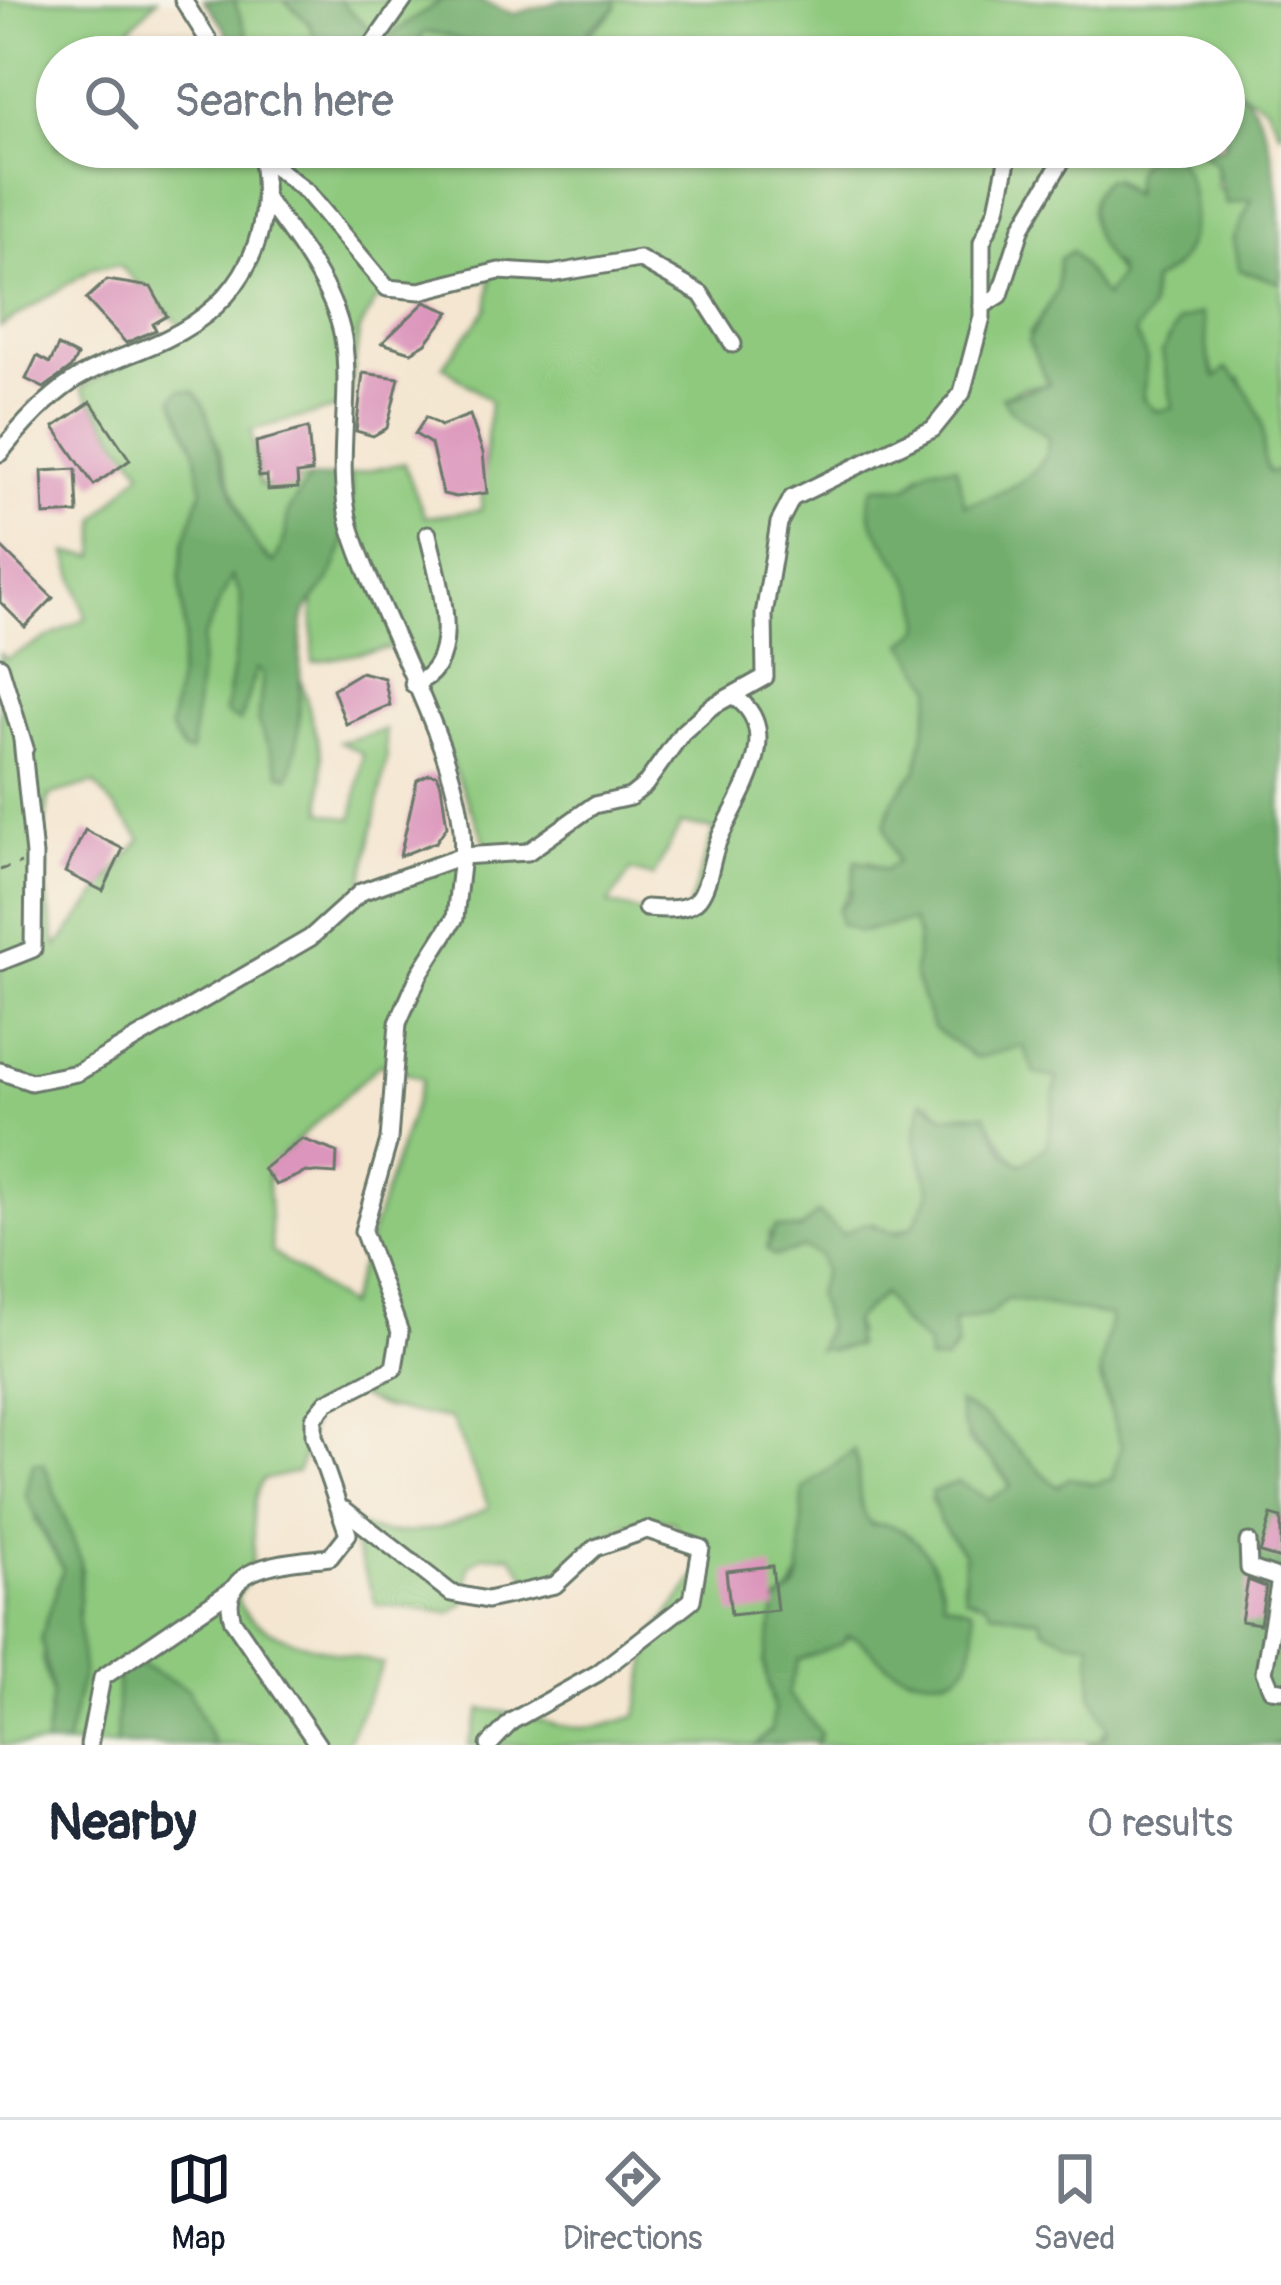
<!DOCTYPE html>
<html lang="en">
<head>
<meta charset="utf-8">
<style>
	:root { --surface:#fff; --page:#f2f2f3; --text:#1f2937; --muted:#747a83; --line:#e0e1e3; --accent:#111827 }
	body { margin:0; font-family:Pangolin,sans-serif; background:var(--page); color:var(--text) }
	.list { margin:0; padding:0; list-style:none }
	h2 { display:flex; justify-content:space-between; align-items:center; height:156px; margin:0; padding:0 48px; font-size:51px }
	h2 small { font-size:39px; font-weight:400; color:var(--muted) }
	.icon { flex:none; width:66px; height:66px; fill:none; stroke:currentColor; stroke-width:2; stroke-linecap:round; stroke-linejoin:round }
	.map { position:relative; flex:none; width:1281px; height:1745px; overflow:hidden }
	.search { position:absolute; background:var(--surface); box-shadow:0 3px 9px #0004; left:36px; right:36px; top:36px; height:132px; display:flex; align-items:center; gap:30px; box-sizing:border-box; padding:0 42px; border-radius:66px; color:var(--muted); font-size:45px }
	.sheet { height:372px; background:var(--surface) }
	nav { display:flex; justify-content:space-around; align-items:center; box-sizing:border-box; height:168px; border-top:3px solid var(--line); background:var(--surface); font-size:33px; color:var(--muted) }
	nav a { display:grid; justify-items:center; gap:6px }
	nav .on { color:var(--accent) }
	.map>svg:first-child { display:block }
	.green { fill:#8ec97e; stroke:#568359; stroke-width:3; fill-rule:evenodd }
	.forest { fill:#72ad6d; stroke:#487550; stroke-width:3 }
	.building { fill:#dc95bc }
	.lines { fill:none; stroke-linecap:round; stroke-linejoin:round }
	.minor-casing { stroke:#6a786b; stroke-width:21 }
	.path { stroke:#6a786b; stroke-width:3; stroke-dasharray:9 9; stroke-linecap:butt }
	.minor { stroke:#fff; stroke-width:15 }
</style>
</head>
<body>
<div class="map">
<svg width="1281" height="1745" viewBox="0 0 1281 1745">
	<rect width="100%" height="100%" fill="#f7f3e8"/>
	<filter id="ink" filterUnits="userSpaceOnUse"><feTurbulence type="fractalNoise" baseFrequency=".00833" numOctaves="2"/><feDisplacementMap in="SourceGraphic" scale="24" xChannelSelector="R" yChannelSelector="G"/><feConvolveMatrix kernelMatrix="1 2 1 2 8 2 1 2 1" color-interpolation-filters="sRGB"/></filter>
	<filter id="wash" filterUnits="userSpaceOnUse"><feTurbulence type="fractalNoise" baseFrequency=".004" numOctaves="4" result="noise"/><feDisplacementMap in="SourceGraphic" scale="48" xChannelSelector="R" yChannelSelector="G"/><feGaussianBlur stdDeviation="2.7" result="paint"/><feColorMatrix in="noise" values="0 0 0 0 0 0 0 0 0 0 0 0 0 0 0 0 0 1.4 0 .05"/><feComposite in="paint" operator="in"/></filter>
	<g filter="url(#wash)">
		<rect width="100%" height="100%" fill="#f4e6d0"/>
		<g class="green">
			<path d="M0,0H157L125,33L139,57H57V147H1153L1135,171L1134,196L1114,178L1110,262L1120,276L1105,298L1072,252L1054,299L1029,334L1050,384L1023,387L1002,397L1010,410L1048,437C1054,474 994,498 965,505L958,486L921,472L908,487L882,486L870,496C869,548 931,575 921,629L905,643L933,687L917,769L890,807L885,826L897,862L885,870L869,861L838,909L840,924L867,931L911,921L918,929C918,991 918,1025 977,1058L1023,1045L1057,1078L1047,1147L1021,1165C1002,1153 996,1118 975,1114C965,1112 954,1116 944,1116L930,1102L920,1109L915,1138L931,1192L913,1226L889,1233L873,1223L843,1234L818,1213L806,1227L769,1233L768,1249L774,1256L803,1248L819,1255L824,1271L816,1295L827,1327L820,1342L830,1351L845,1348L857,1332L853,1321L883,1294L928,1345L929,1361L951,1355L957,1347L953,1321L988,1315L1008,1298L1111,1316L1100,1379L1121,1446L1112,1479L1093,1484L1078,1479L1057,1487L987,1419L965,1406L968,1442L994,1462L1011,1488L989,1499L958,1483L930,1499L964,1554L963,1588L973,1600L987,1603L991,1611L1040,1620L1043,1628L1070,1641L1091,1642L1092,1687L1108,1728L1098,1741L815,1745L818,1741L787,1694L798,1660L855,1635C885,1663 907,1678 948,1678L974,1639L972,1610L944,1601C940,1572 925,1543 899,1529C887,1523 872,1529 865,1517C853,1495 863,1472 854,1451L803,1489L800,1574L773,1625L764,1662L774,1711L771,1730L755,1745H468L481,1709C549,1714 566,1745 637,1715L652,1637L701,1570L673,1521C602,1509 594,1567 532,1584L511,1555L483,1556L469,1566L464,1604L451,1613L376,1604L349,1531L355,1525C396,1542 453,1529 489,1507L451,1419L385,1408L355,1395L319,1403C306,1426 309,1451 297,1472L262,1480C240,1524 269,1546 237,1598C248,1640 343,1653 383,1664L346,1745H215L188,1689L142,1665L119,1694L116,1745H66L83,1674L78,1612L82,1568L44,1464L35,1520L63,1569L42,1660L52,1694L45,1745H0V653L6,659L86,618L67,553L96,556L97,519L142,471L81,388L183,328L119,265L93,268L0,327ZM491,278L487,309L443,366L490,401L481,510L425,517L404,463L349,475C360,509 340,574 313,595V662L401,646L489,851L362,884L387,758L385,730L340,742L363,754L353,819L322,812V756L297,665L292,770L280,773L258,722L263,674L256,669L243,716L225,713L241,620V595L231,575L203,638L190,745L183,751L170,728L185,636L180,577L184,543L202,490L195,449L173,398L195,392L204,406L251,542L274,563L285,538L288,511L309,479L260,485L251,430L349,405L359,332L375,300ZM94,783L141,839L57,947L39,862L49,796ZM681,824L714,829L687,914L674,919L608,904L631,871L653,877ZM380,1064L423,1079L347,1306L272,1252L267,1168Z"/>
			<path d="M234,0H284L309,23L324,57H255Z"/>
			<path d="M339,0H442L382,41Z"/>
			<path d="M615,0H1281V134L1265,105L1224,82V57H584L585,37L610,16Z"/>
			<path d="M432,30L482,45L499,57H412L423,32Z"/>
			<path d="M1167,147H1196L1216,164L1217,187L1234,202L1252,199L1234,239L1240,270L1281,283V470L1269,473C1261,456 1263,451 1263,434C1262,416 1247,396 1240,378L1216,379L1206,350L1179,321L1162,352L1173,408L1156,411L1147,407L1140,388L1134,333L1150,310L1152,282C1159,276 1170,272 1176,265C1203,232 1197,173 1167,147Z"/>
		</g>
		<g class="forest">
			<path d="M204,0H234L255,57H235L224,27Z"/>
			<path d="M284,0H339L382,41L442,0H477L514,14L564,0H615L616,8L589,29L584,57C558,57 530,60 505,57C484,54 446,28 423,33L412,57H324L309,23Z"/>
			<path d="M1224,82C1281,103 1281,215 1281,283L1240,270L1234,239L1252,199L1226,204L1216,164L1196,147H1224Z"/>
			<path d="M1153,147H1167C1197,173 1203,231 1176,265C1170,272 1160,276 1152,282L1150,310L1135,333L1147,358L1143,399L1156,411L1173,408L1162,352L1179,321L1201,313C1210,336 1203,356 1216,378L1226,368C1242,379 1258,406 1262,425C1266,444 1259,454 1269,472L1281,470V1745H1087L1106,1736L1108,1728L1092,1695L1091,1642L1070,1641L1043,1628L1040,1619L991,1611L986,1603L965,1597L964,1554L940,1522L931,1492L958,1482L989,1499L1011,1487C996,1449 962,1453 958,1403L987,1419L1057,1487L1069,1478L1093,1484L1112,1479L1121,1446L1100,1371L1111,1316L1008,1299L989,1315L953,1321L957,1346L945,1361H928V1345L902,1323L883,1294L853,1321L856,1346L818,1350L827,1327L816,1295L824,1271L819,1255L803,1248L774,1256L767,1249L775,1227L799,1230L818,1213L843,1234L865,1223L897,1234L913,1226L931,1192L915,1137L922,1100L944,1116L985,1114L1006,1155L1021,1165L1047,1146L1057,1078L1035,1074L1023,1046L976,1058L933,1028L914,975L918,936L912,921L860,932L840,924L838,909L850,898L856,860L885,870L897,862L885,826L894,799L917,769L933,687L904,643L921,629C932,574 849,532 874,487H908L930,467L956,466L965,505C995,497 1053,475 1048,437L1010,410L1002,397L1049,384L1028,341L1057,290L1059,259L1072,251L1105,297L1119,276L1117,268C1093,247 1078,201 1107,178L1133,195L1135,171Z"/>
			<path d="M180,390L195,392L204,406C216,439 244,553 274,563L285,538L288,511L309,479L349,475L352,483C353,514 343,555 328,582C319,596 306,602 303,621C296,668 306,732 289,777L280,773L258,722L263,674L256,669L240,722L225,713L241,620V595L232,576L203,638L191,752L183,751L170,728L185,636L180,577L184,543L202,490L195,449L173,398Z"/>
			<path d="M854,1450C863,1477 853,1500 871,1525C913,1520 939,1564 944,1601L971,1609C977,1625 975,1642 970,1657C958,1691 908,1679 885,1663C872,1654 864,1638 847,1635L843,1643L798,1660L788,1694L821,1733L818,1741L755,1745L771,1730L774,1711L764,1662L777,1602L796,1588L800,1574L803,1489Z"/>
			<path d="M33,1463L44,1464L81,1560L78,1612L83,1674L66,1745H45L52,1694L41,1638L63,1569L26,1495Z"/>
			<path d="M135,1663L188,1689L215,1745H116L118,1665Z"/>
		</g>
		<g id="blocks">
			<g class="building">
				<path d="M107,280L151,287L167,316L153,324L156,330L126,343L86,299Z"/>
				<path d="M425,302L450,312L426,343L411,352L382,343Z"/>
				<path d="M58,346L77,356L71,368L44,388L26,379L37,356L50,363Z"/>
				<path d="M363,373L399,378L387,428L373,436L356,431Z"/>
				<path d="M91,402L130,460L94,485L54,427Z"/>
				<path d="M470,415L483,453L487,493L456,497L443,494L431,444L415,434L426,417L441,426Z"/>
				<path d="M308,428L312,472L297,474L298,488L268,490L267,476L259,477L256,442Z"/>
				<path d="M76,469L78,513L44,515L42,471Z"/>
				<path d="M0,546L53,598L25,627L0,602Z"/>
				<path d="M361,672L384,678L390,705L346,724L333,689Z"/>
				<path d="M429,774L437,775L441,785L447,826L436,842L400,856L417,780Z"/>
				<path d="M85,830L123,849L103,891L65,872Z"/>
				<path d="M302,1139L337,1152L336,1174L306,1172L276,1185L263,1169Z"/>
				<path d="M1271,1515L1281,1518V1559L1260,1553Z"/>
				<path d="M772,1566L777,1610L731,1615L726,1571Z"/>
				<path d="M1248,1580L1266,1587L1260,1624L1241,1621Z"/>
			</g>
		</g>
	</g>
	<g filter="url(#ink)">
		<use href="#blocks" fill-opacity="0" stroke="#6a786b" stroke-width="3"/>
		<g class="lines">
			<g class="minor-casing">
				<g id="minor">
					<path d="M183,0L219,57"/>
					<path d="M364,57L404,0"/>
					<path d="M262,156L307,192L387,288L420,291L499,271L551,274L639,259L701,294L733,344"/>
					<path d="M982,306L1000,295L1022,227L1070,147"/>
					<path d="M0,453C20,427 45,400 73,381C101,363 135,354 166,339C244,302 277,234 260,150"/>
					<path d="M0,666L25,748"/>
					<path d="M413,684C469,666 437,576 428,534"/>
					<path d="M646,908C661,909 688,912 699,898C711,882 711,855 720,837C739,796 786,732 735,697"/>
					<path d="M0,962L33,949L34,855L22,740"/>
					<path d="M0,1071L31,1082L77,1073L310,938L361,892L462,856C471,767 379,620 351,529C333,466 353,401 343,338C335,291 296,239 268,202"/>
					<path d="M345,1510L451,1593L487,1600L555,1585L595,1548L647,1530L701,1548L692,1600L598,1673L512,1721L489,1745"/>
					<path d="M1248,1542L1249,1568L1280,1579L1264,1672L1271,1689L1281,1690"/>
					<path d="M89,1745L102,1678L233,1589"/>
					<path d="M318,1745L233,1621C214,1562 292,1562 330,1557L348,1534L314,1436V1418L327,1402L394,1368L400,1332L363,1231L389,1140L398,1023L420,973L455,918L462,856L528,852L594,805L630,797L645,785L682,733L711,707L765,677L764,615L779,523L792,498L933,429L962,393L982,317V242L997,209L1010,147"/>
				</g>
			</g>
			<path class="path" d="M0,870L21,863"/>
			<use href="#minor" class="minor"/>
		</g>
	</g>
</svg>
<div class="search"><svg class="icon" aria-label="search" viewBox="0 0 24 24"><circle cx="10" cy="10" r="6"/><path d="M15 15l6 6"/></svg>Search here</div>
</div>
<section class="sheet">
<h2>Nearby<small>0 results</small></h2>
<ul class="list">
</ul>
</section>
<nav>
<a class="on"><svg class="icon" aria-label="map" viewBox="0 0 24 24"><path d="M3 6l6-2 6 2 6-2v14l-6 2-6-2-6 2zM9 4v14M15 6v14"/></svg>Map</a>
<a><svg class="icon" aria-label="directions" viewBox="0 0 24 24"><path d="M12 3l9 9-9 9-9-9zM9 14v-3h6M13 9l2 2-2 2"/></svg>Directions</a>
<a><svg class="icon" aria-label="saved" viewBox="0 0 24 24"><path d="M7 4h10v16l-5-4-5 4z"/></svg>Saved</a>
</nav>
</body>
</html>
